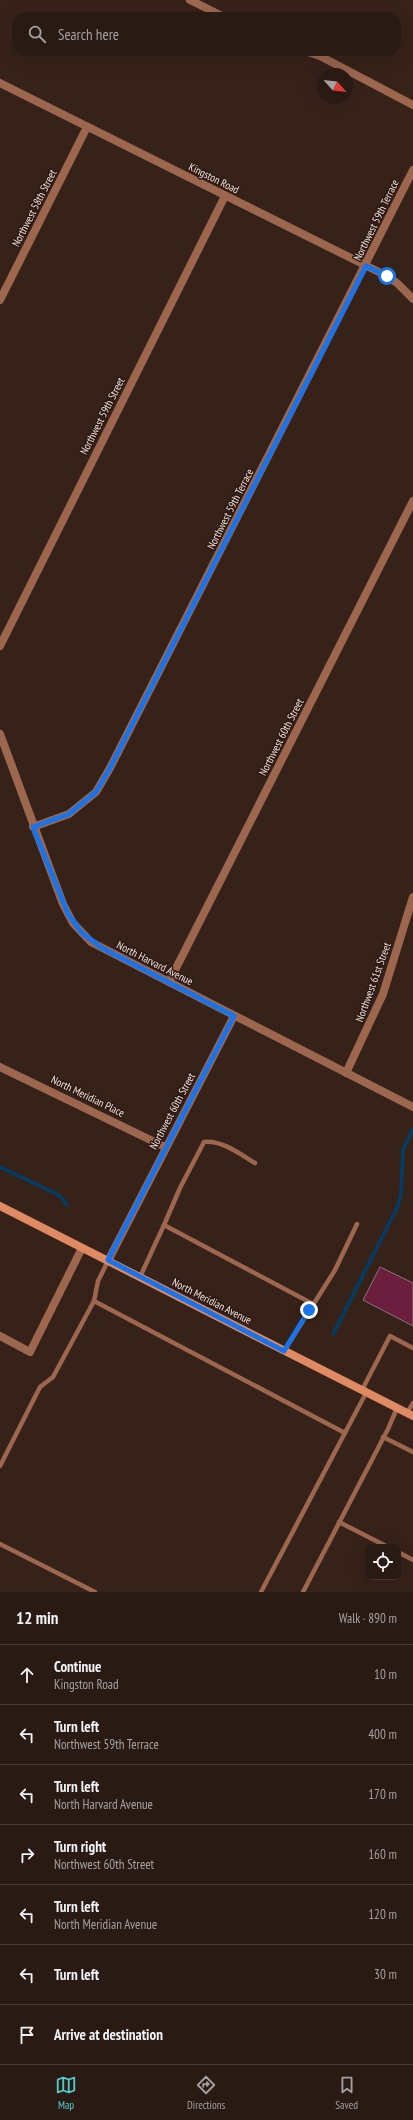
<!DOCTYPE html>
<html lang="en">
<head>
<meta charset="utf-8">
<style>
	:root { --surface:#291a14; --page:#31231d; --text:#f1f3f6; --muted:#a5a1a0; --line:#453834; --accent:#52cdcd }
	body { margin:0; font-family:"PT Sans Narrow",sans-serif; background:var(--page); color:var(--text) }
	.controls { position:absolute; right:12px; bottom:12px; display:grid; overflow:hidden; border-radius:8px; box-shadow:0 4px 16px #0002 }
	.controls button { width:36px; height:36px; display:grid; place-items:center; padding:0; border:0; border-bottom:1px solid var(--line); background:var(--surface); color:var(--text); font:20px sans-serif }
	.compass { position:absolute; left:317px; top:68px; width:36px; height:36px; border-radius:50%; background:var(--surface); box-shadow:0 4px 16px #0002; rotate:117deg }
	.stop { position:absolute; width:12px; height:12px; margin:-9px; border:3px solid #1a73e8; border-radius:50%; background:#fff }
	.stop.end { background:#1a73e8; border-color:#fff; box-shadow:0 1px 4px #0008 }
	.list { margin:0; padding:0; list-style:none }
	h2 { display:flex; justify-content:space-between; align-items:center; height:52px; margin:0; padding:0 16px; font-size:17px }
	h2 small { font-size:13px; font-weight:400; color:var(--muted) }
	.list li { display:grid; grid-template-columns:26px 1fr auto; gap:12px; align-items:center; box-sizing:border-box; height:60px; padding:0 16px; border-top:1px solid var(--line) }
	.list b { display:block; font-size:15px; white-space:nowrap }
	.list p { margin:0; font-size:13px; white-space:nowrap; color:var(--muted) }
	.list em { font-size:13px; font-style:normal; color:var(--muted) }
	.icon { flex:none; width:22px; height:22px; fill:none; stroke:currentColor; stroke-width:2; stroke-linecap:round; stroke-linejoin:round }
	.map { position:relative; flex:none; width:413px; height:1592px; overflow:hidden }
	.search { position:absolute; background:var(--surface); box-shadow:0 4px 16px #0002; left:12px; right:12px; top:12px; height:44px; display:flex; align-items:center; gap:10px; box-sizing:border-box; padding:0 14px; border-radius:16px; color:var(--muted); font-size:15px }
	.sheet { height:472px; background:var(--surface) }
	nav { display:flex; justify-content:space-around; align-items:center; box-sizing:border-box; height:56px; border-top:1px solid var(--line); background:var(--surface); font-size:11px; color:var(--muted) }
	nav a { display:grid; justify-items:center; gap:2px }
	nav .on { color:var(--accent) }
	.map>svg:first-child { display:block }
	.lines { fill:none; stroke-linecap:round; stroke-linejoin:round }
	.stream { stroke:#013e67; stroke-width:3.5 }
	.building { fill:#6b1e3e; stroke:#8d737a }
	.lane { stroke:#9d674f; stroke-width:4.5 }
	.street { stroke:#9d674f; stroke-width:8 }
	.secondary { stroke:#df8a63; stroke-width:8 }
	.route { stroke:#1a73e8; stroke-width:5 }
	.labels { text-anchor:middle; stroke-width:3; stroke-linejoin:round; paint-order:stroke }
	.street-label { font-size:11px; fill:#f1e2dd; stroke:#2d1811 }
</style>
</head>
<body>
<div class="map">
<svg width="413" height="1592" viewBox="0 0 413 1592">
	<rect width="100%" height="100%" fill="#37221a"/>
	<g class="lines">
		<g class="stream">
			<path d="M0,1167L59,1195L67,1205"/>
			<path d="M333,1334L398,1206L401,1193L403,1150L413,1129"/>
		</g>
	</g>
	<path class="building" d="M380,1267L413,1283V1326L363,1300Z"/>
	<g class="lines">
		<g class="lane">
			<path d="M255,1163C240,1154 222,1140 204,1142L180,1188L164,1225L313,1304"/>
			<path d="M140,1277L164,1225"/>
			<path d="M94,1301L98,1281L108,1261"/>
			<path d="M284,1351L335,1270L357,1224"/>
			<path d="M362,1390L390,1336L413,1348"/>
			<path d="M407,1413L413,1403"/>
			<path d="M383,1437L413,1452"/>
			<path d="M0,1466L40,1387L53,1377L94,1301L345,1433"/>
			<path d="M339,1522L388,1547"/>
			<path d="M0,1544L95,1592"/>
			<path d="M398,1552L413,1560"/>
			<path d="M261,1592L366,1393"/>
			<path d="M303,1592L388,1429L397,1408"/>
		</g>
		<g class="street">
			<path d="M190,0L224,17"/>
			<path d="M305,51L320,56L413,105"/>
			<path d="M0,83L387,276L397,283L413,299"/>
			<path d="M0,300L87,127"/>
			<path d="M0,646L225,196"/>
			<path d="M0,734L63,904L73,923L91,942L413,1107"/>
			<path d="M33,827L69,814L96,792L110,768L413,170"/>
			<path d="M169,982L413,501"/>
			<path d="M0,1067L165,1147"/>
			<path d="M346,1073L383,994L413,897"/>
			<path d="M108,1261L234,1016"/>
			<path d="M0,1336L30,1352L82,1248"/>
		</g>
		<path class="secondary" d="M0,1206L413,1416"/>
	</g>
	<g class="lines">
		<path class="route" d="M309,1310L284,1351L108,1260L234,1016L102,948L82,933L68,914L33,827L69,814L96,792L110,768L366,266L387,276"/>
	</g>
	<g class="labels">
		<g class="street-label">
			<text transform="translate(214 178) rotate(27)" y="4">Kingston Road</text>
			<text transform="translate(34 208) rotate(-63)" y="4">Northwest 58th Street</text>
			<text transform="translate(376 220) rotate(-64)" y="4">Northwest 59th Terrace</text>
			<text transform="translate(102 416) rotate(-63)" y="4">Northwest 59th Street</text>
			<text transform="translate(230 509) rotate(-63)" y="4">Northwest 59th Terrace</text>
			<text transform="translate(281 737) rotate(-63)" y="4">Northwest 60th Street</text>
			<text transform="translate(155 963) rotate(27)" y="4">North Harvard Avenue</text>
			<text transform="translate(373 982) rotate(-70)" y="4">Northwest 61st Street</text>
			<text transform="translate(88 1096) rotate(26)" y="4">North Meridian Place</text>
			<text transform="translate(172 1111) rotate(-62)" y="4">Northwest 60th Street</text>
			<text transform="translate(212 1301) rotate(27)" y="4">North Meridian Avenue</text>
		</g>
	</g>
</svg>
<div class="controls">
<button><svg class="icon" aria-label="locate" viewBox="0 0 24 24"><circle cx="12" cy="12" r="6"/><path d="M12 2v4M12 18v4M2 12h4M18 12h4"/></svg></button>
</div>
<svg class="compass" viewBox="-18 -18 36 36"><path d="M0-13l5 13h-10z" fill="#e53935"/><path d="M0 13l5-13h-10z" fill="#a5a1a0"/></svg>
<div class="stop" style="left:387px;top:276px"></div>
<div class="stop end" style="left:309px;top:1310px"></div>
<div class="search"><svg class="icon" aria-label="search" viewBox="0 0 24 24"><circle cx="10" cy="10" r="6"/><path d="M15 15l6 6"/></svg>Search here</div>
</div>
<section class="sheet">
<h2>12 min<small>Walk · 890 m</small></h2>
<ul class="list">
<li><svg class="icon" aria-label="ahead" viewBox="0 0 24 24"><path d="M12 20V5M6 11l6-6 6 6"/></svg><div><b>Continue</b><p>Kingston Road</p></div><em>10 m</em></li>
<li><svg class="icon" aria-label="left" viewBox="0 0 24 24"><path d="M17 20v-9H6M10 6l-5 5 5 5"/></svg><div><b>Turn left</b><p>Northwest 59th Terrace</p></div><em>400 m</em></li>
<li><svg class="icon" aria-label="left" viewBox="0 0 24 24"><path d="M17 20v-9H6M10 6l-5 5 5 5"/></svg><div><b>Turn left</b><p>North Harvard Avenue</p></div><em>170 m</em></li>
<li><svg class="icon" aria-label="right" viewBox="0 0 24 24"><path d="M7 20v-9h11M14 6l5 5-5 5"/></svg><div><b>Turn right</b><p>Northwest 60th Street</p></div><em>160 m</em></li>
<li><svg class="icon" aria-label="left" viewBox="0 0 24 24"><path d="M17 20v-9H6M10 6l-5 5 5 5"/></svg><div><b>Turn left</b><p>North Meridian Avenue</p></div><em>120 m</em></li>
<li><svg class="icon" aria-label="left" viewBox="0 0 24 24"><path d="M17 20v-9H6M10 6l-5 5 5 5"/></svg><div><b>Turn left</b></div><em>30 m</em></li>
<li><svg class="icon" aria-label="arrive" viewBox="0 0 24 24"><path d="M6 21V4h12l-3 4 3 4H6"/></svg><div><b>Arrive at destination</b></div></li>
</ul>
</section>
<nav>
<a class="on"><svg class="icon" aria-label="map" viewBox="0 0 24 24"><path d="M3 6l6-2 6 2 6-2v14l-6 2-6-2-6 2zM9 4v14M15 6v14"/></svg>Map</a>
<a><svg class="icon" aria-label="directions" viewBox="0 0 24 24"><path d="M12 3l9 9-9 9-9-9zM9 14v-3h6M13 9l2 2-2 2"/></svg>Directions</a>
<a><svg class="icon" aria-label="saved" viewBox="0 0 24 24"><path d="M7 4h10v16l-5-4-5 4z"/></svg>Saved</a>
</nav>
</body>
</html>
